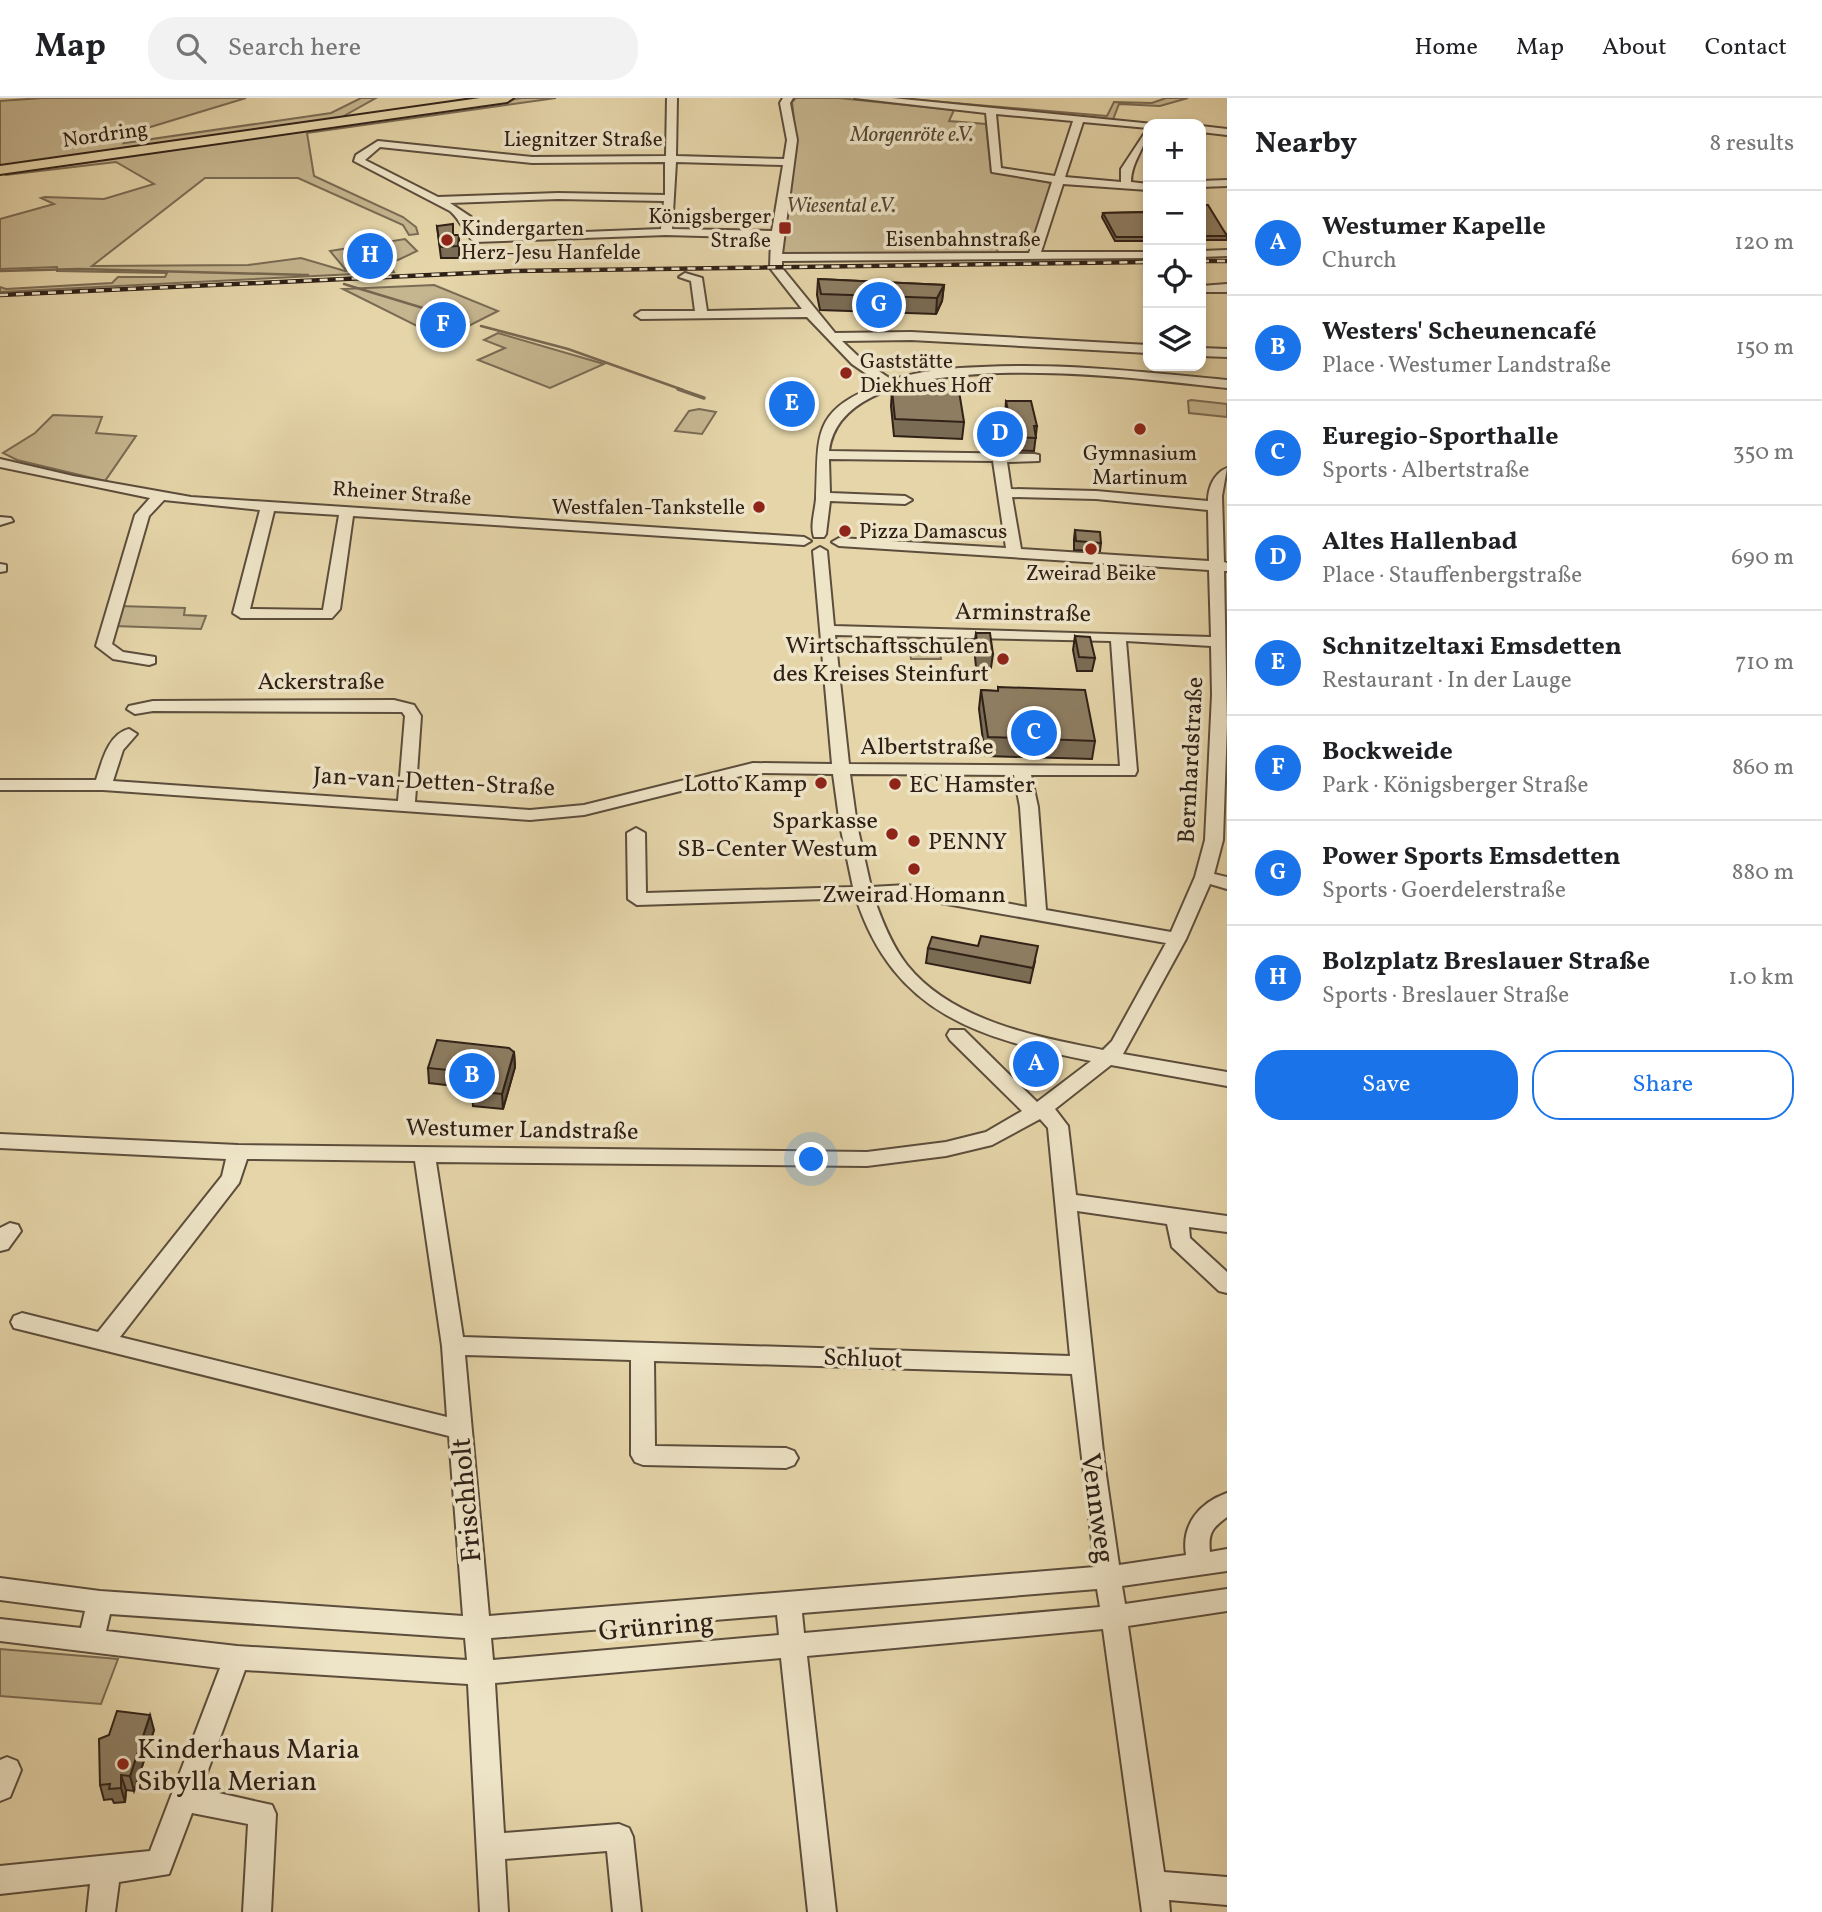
<!DOCTYPE html>
<html lang="en">
<head>
<meta charset="utf-8">
<style>
	:root { --surface:#fff; --page:#f2f2f2; --text:#202124; --muted:#757577; --line:#e0e0e0; --accent:#1a73e8 }
	body { margin:0; font-family:Vollkorn,serif; background:var(--page); color:var(--text) }
	.controls { position:absolute; right:21px; top:21px; display:grid; overflow:hidden; border-radius:14px; box-shadow:0 4px 10px #0003 }
	.controls button { width:63px; height:63px; display:grid; place-items:center; padding:0; border:0; border-bottom:2px solid var(--line); background:var(--surface); color:var(--text); font:35px sans-serif }
	.you { position:absolute; left:812px; top:1062px; width:24px; height:24px; margin:-18px; border:5px solid #fff; border-radius:50%; background:#1a73e8; box-shadow:0 0 0 10px #1a73e833 }
	.badge { display:grid; place-items:center; width:46px; height:46px; border-radius:50%; background:var(--accent); color:#fff; font-size:23px; font-weight:700 }
	.pin { position:absolute; translate:-50% -50%; border:4px solid #fff; box-shadow:0 2px 7px #0006 }
	.list { margin:0; padding:0; list-style:none }
	h2 { display:flex; justify-content:space-between; align-items:center; height:91px; margin:0; padding:0 28px; font-size:30px }
	h2 small { font-size:23px; font-weight:400; color:var(--muted) }
	.list li { display:grid; grid-template-columns:46px 1fr auto; gap:21px; align-items:center; box-sizing:border-box; height:105px; padding:0 28px; border-top:2px solid var(--line) }
	.list b { display:block; font-size:26px; white-space:nowrap }
	.list p { margin:0; font-size:23px; white-space:nowrap; color:var(--muted) }
	.list em { font-size:23px; font-style:normal; color:var(--muted) }
	.actions { display:flex; gap:14px; padding:21px 28px }
	.actions a { flex:1; padding:16px 0; border:2px solid var(--accent); border-radius:28px; text-align:center; font-size:24px; color:var(--accent) }
	.actions .main { background:var(--accent); color:#fff }
	.icon { flex:none; width:38px; height:38px; fill:none; stroke:currentColor; stroke-width:2; stroke-linecap:round; stroke-linejoin:round }
	.map { position:relative; flex:none; width:1227px; height:1814px; overflow:hidden }
	header { display:flex; align-items:center; gap:42px; box-sizing:border-box; height:98px; padding:0 35px; background:var(--surface); border-bottom:2px solid var(--line) }
	header strong { font-size:33px }
	nav { display:flex; gap:38px; margin-inline-start:auto; font-size:24px }
	.search { width:490px; height:63px; background:var(--page); display:flex; align-items:center; gap:18px; box-sizing:border-box; padding:0 24px; border-radius:28px; color:var(--muted); font-size:26px }
	main { display:flex }
	aside { flex:1; background:var(--surface) }
	.map>svg:first-child { display:block }
	.green { fill:#c6b690; stroke:#7a6b54; stroke-width:2 }
	.lines { fill:none; stroke-linecap:round; stroke-linejoin:round }
	.stream-far1 { stroke:#776751; stroke-width:2.5 }
	.stream { stroke:#776751; stroke-width:3.5 }
	.minor-casing { stroke:#5c4d3c; stroke-width:4 }
	.major-casing { stroke:#2f2017; stroke-width:4 }
	.minor { fill:#eee4c7; fill-rule:evenodd }
	.major { fill:#e5d5a9; fill-rule:evenodd }
	.rail-casing { stroke:#2f2017; stroke-width:4.5 }
	.rail { stroke:#eee4c7; stroke-width:2.5; stroke-dasharray:8; stroke-linecap:butt }
	.wall { fill:#7a6c55; stroke:#2f2017; stroke-width:2 }
	.shaded-wall { fill:#635845; stroke:#2f2017; stroke-width:2 }
	.building { fill:#8e7e63; stroke:#2f2017; stroke-width:2 }
	.poi-dot { fill:#8f2418; stroke:#eee4c7; stroke-width:2.5 }
	.labels { text-anchor:middle; stroke-width:7; stroke-linejoin:round; paint-order:stroke }
	.far-street-label { font-size:21px; fill:#2f2017; stroke:#eee4c7 }
	.far-park-label { font-size:21px; font-style:italic; fill:#554635; stroke:#eee4c7 }
	.far-poi-label { font-size:21px; fill:#2f2017; stroke:#eee4c7; text-anchor:start }
	.street-label { font-size:24px; fill:#2f2017; stroke:#eee4c7 }
	.poi-label { font-size:24px; fill:#2f2017; stroke:#eee4c7; text-anchor:end }
	.near-street-label { font-size:28px; fill:#2f2017; stroke:#eee4c7 }
	.near-poi-label { font-size:28px; fill:#2f2017; stroke:#eee4c7; text-anchor:start }
</style>
</head>
<body>
<header>
<strong>Map</strong>
<div class="search"><svg class="icon" aria-label="search" viewBox="0 0 24 24"><circle cx="10" cy="10" r="6"/><path d="M15 15l6 6"/></svg>Search here</div>
<nav><a>Home</a><a>Map</a><a>About</a><a>Contact</a></nav>
</header>
<main>
<div class="map">
<svg width="1227" height="1814" viewBox="0 0 1227 1814">
	<rect width="100%" height="100%" fill="#e5d5a9"/>
	<filter id="stains"><feTurbulence type="fractalNoise" baseFrequency=".00286" numOctaves="4"/><feColorMatrix values="0 0 0 0 .2 0 0 0 0 .09 0 0 0 0 .02 0 0 0 .5 -.17"/></filter>
	<radialGradient id="worn" r=".72"><stop offset=".6" stop-color="#630" stop-opacity="0"/><stop offset="1" stop-color="#630" stop-opacity=".3"/></radialGradient>
	<g class="green">
		<path d="M42,0H246L134,34L124,45L331,15L361,0H376L342,19L345,24L522,0H556L307,35L314,78L403,119L416,129L418,136L409,137L403,127L298,80H205L92,168L248,167L301,160L345,173L390,167L394,174L0,194V189L6,191L112,185L118,179H165L167,175L57,173V169L0,171V121L54,106L41,100L45,99L104,101L154,86L116,64L6,77L0,71V3Z"/>
		<path d="M796,0H839L954,12L949,23L986,26L991,74L1052,85L1034,140L1014,138L993,144L1000,158L781,155L797,48L792,4Z"/>
		<path d="M860,0H896L1107,18L1114,4L1152,5L1166,0H1188L1160,8L1119,6L1112,24Z"/>
		<path d="M405,141L417,153L398,162L345,171L330,153Z"/>
		<path d="M434,187L498,213L443,241L343,191Z"/>
		<path d="M498,235L604,266L550,290L478,262L505,250L484,242Z"/>
		<path d="M1191,302L1227,306V319L1189,315L1188,303Z"/>
		<path d="M699,311L716,314L702,336L675,333L689,313Z"/>
		<path d="M53,317L102,319L96,335L136,338L105,383L17,362L3,355L35,335Z"/>
		<path d="M119,508L185,510L184,517L206,518L201,531L114,528Z"/>
		<path d="M908,539L938,540L941,561H911Z"/>
		<path d="M0,1552V1551L118,1561L101,1606L0,1598Z"/>
	</g>
	<g class="lines">
		<g class="stream-far1">
			<path d="M0,173L79,171L308,177"/>
			<path d="M344,186L469,224"/>
			<path d="M481,228L568,251L683,292"/>
		</g>
		<path class="stream" d="M678,291L704,300"/>
		<g class="minor-casing">
			<g id="minor">
				<path d="M667,0H677L676,58L784,61L787,42L780,5L783,0H793L790,5L797,42L782,156L1029,155L1052,84L992,74L986,15L855,0H892L1153,26H1148C1148,49 1131,62 1131,84L1148,86V92L1063,86L1041,154H1148V160L782,163V170L835,235L911,234L1148,247V255L911,242L842,243L861,261L892,282C920,272 953,270 982,269C1064,265 1145,274 1227,282V290C1147,282 843,237 829,353L1034,356L1039,357V363L1007,364L1011,391L1096,393L1208,403C1208,390 1214,375 1227,370L1222,398L1224,464L1227,465V473H1224L1227,625L1223,742L1214,776L1227,779V791L1210,786L1186,841L1123,956L1227,974V988L1111,967L1055,1011L1068,1028L1076,1097L1227,1118V1134L1189,1129L1190,1140L1227,1174V1195L1219,1193L1172,1149L1167,1126L1077,1113L1104,1363L1119,1467L1186,1457C1181,1427 1199,1405 1227,1395V1419C1212,1430 1208,1435 1210,1454L1227,1451V1473L1122,1488L1125,1506L1227,1491V1513L1128,1528L1164,1774L1227,1779V1807L1169,1802L1170,1814H1142L1103,1531L807,1558L836,1814H808L781,1560L495,1585L504,1735L619,1726L629,1730L633,1739L641,1814H613L607,1753L505,1761L508,1814H480L468,1586L245,1572L201,1691L272,1707L276,1716L271,1814H243L248,1726L192,1715L169,1776L119,1784L115,1814H87L90,1786L0,1796V1768L150,1753L220,1570L0,1543V1521L81,1530L85,1513L0,1502V1480L100,1493L463,1518L449,1338L14,1230L11,1224L14,1218L22,1215L98,1234L222,1078L226,1061L0,1050V1036L238,1047L867,1054L946,1044L986,1034L1022,1013L950,942L947,937L950,932H964L1037,1004L1091,963C981,941 894,917 856,800L637,807L628,801L627,735L636,730L645,735L646,795L853,789L840,727L833,676L753,675L584,717L530,722L103,692H0V682H96C102,664 108,636 129,631L137,636L123,652L113,683L398,703L405,618L402,614L153,613L135,616L127,611L129,608L153,603L394,602L414,607L421,618L415,704L530,712L584,707L753,665L832,666L813,453L820,449L827,453L834,528L1211,539L1209,472L839,448L832,444L839,440L1006,450L993,363L829,361L830,395L905,398L912,402L905,406L830,403L826,436L824,439H814C810,428 815,413 816,401C819,337 810,313 881,286L852,266L807,219L641,221L635,217L641,213H695L691,183L679,179L685,175L702,180L707,213L802,211L770,170L771,140L666,137L475,144C466,140 462,123 450,113L354,63L356,57L378,43L532,59L666,58ZM996,16L1073,23L1055,78L1001,70ZM1083,24L1148,30L1121,71V84L1065,79ZM380,49L532,65L665,64V97L558,95L438,99L365,62ZM676,64L783,67L772,133L672,131ZM558,101L664,103L661,131L479,138L471,119L450,105ZM1012,399L1096,401L1208,412L1209,463L1021,451ZM835,537L1111,543L1120,668L849,666ZM1126,543L1211,548L1212,597L1205,742L1195,779L1171,834L1046,812L1038,709L1031,677H1135L1137,673ZM850,676L1014,677L1020,709L1027,809L907,787L871,789L857,727ZM907,799L1166,845L1112,943L1103,952C1037,939 952,923 907,867C892,848 882,823 874,800ZM1040,1021L1048,1030L1070,1258L463,1239L436,1064L867,1068L946,1058L992,1047ZM247,1061L415,1063L442,1248L447,1319L120,1239L239,1085ZM465,1257L631,1262V1357L635,1364L643,1367L786,1370L794,1367L798,1360L794,1353L786,1350L655,1348L654,1263L1072,1276L1095,1469L489,1518ZM1097,1491L1100,1509L804,1535L802,1515ZM110,1516L465,1540L467,1562L237,1548L106,1533ZM777,1517L779,1537L493,1562L491,1540Z"/>
				<path d="M1201,28L1227,31V37L1201,34Z"/>
				<path d="M1227,82V88L1201,89V83Z"/>
				<path d="M1227,152V158L1201,159V153Z"/>
				<path d="M1227,186V194H1201V188Z"/>
				<path d="M1201,250L1227,251V259L1201,258Z"/>
				<path d="M0,361L73,378L191,399L804,439L811,443L804,447L353,418L340,511L332,520H241L233,515L260,412L164,402L149,418L112,546L123,554L155,559V565L149,567L113,561L96,548L135,417L150,400L0,369ZM274,413L339,417L323,512L250,511Z"/>
				<path d="M0,419L11,420L13,423L0,427Z"/>
				<path d="M0,466L6,467V473L0,474Z"/>
				<path d="M10,1125L18,1127L21,1133L8,1151L0,1153V1130Z"/>
				<path d="M7,1659L17,1663L21,1672L10,1699L0,1703V1662Z"/>
			</g>
		</g>
		<g class="major-casing">
			<path id="major" d="M480,0H513L507,4L0,76V68Z"/>
		</g>
		<use href="#minor" class="minor"/>
		<use href="#major" class="major"/>
		<g class="rail-casing">
			<g id="rail">
				<path d="M1201,163H1227"/>
				<path d="M0,197L514,173L1148,164"/>
			</g>
		</g>
		<use href="#rail" class="rail"/>
	</g>
	<g class="wall">
		<path d="M1201,107L1227,137V142H1201Z"/>
		<path d="M1148,114V143H1115L1102,119L1103,115Z"/>
		<path d="M437,128L454,137H459V160H441Z"/>
		<path d="M818,181L944,187L942,203L936,216L820,212L817,197Z"/>
		<path d="M892,292L964,324L962,341L894,338L891,308Z"/>
		<path d="M806,299L793,316L778,313V305Z"/>
		<path d="M1006,303L1037,328L1034,353L1004,352L1000,330L1001,318H1005Z"/>
		<path d="M1075,432L1101,445L1100,453L1074,452V441Z"/>
		<path d="M976,535L993,556L991,570L976,569L974,548Z"/>
		<path d="M1075,538L1095,560L1092,573H1077L1073,552Z"/>
		<path d="M998,589L1095,643L1092,661L985,658L979,611L981,592L998,593Z"/>
		<path d="M928,850L1035,863L1030,885L926,865Z"/>
		<path d="M514,954L515,969L503,1011L473,1008L472,993L473,990L429,985L428,970Z"/>
		<path d="M154,1632L134,1693L126,1692L125,1704L114,1705L112,1701L104,1702L100,1687Z"/>
	</g>
	<g class="shaded-wall">
		<path d="M944,187L942,203L936,216L937,200Z"/>
		<path d="M807,290L806,299L793,316L794,308Z"/>
		<path d="M514,954L515,969L503,1011L502,996Z"/>
		<path d="M150,1617L154,1632L134,1693L130,1678Z"/>
		<path d="M121,1677L126,1692L125,1704L121,1690Z"/>
	</g>
	<g class="building">
		<path d="M1201,107H1208L1227,138H1201Z"/>
		<path d="M1148,114V139H1116L1103,115Z"/>
		<path d="M453,126V137H459L458,148L440,149L437,128Z"/>
		<path d="M818,181L944,187L937,200L821,196Z"/>
		<path d="M791,288L807,290L794,308L778,305Z"/>
		<path d="M892,292L959,293L964,324L895,321Z"/>
		<path d="M1006,303H1031L1037,328H1034L1036,340L1006,339L1001,318H1009Z"/>
		<path d="M1075,432L1100,434L1101,445L1076,443Z"/>
		<path d="M976,535H990L993,556H978Z"/>
		<path d="M1075,538L1090,539L1095,560L1079,559Z"/>
		<path d="M998,589L1085,592L1095,643L988,639L981,592L998,593Z"/>
		<path d="M981,838L1038,848L1033,870L928,850L932,839L978,848Z"/>
		<path d="M437,942L509,950L514,954L502,996L472,993L478,975L428,970Z"/>
		<path d="M117,1613L150,1617L130,1678L121,1677V1690L109,1691L110,1686L100,1687L99,1641L109,1637Z"/>
	</g>
	<g class="poi-dot">
		<rect x="778" y="123" width="14" height="14" rx="3.5"/>
		<circle cx="447" cy="142" r="7"/>
		<circle cx="846" cy="275" r="7"/>
		<circle cx="1140" cy="331" r="7"/>
		<circle cx="759" cy="409" r="7"/>
		<circle cx="845" cy="433" r="7"/>
		<circle cx="1091" cy="451" r="7"/>
		<circle cx="1003" cy="561" r="7"/>
		<circle cx="821" cy="685" r="7"/>
		<circle cx="895" cy="686" r="7"/>
		<circle cx="892" cy="736" r="7"/>
		<circle cx="914" cy="743" r="7"/>
		<circle cx="914" cy="771" r="7"/>
		<circle cx="123" cy="1666" r="7"/>
	</g>
	<g class="labels">
		<g class="far-street-label">
			<text transform="translate(105 36) rotate(-8)" y="7">Nordring</text>
			<text x="583" y="48">Liegnitzer Straße</text>
			<text x="963" y="148">Eisenbahnstraße</text>
			<text transform="translate(402 395) rotate(4)" y="7">Rheiner Straße</text>
		</g>
		<g class="far-park-label">
			<text x="912" y="43">Morgenröte e.V.</text>
			<text x="841" y="114">Wiesental e.V.</text>
		</g>
		<g class="far-poi-label">
			<text x="771" y="125" text-anchor="end">Königsberger<tspan x="771" dy="24">Straße</tspan></text>
			<text x="461" y="137">Kindergarten<tspan x="461" dy="24">Herz-Jesu Hanfelde</tspan></text>
			<text x="860" y="270">Gaststätte<tspan x="860" dy="24">Diekhues Hoff</tspan></text>
			<text x="1140" y="362" text-anchor="middle">Gymnasium<tspan x="1140" dy="24">Martinum</tspan></text>
			<text x="745" y="416" text-anchor="end">Westfalen-Tankstelle</text>
			<text x="859" y="440">Pizza Damascus</text>
			<text x="1091" y="482" text-anchor="middle">Zweirad Beike</text>
		</g>
		<g class="street-label">
			<text transform="translate(1023 514) rotate(1)" y="8">Arminstraße</text>
			<text x="321" y="591">Ackerstraße</text>
			<text x="927" y="656">Albertstraße</text>
			<text transform="translate(1190 662) rotate(-87)" y="8">Bernhardstraße</text>
			<text transform="translate(434 683) rotate(3)" y="8">Jan-van-Detten-Straße</text>
			<text transform="translate(522 1031) rotate(1)" y="8">Westumer Landstraße</text>
			<text transform="translate(863 1260) rotate(2)" y="8">Schluot</text>
		</g>
		<g class="poi-label">
			<text x="989" y="555">Wirtschaftsschulen<tspan x="989" dy="28">des Kreises Steinfurt</tspan></text>
			<text x="807" y="693">Lotto Kamp</text>
			<text x="909" y="694" text-anchor="start">EC Hamster</text>
			<text x="878" y="730">Sparkasse<tspan x="878" dy="28">SB-Center Westum</tspan></text>
			<text x="928" y="751" text-anchor="start">PENNY</text>
			<text x="914" y="804" text-anchor="middle">Zweirad Homann</text>
		</g>
		<g class="near-street-label">
			<text transform="translate(465 1402) rotate(-95)" y="10">Frischholt</text>
			<text transform="translate(1099 1410) rotate(82)" y="10">Vennweg</text>
			<text transform="translate(656 1527) rotate(-5)" y="10">Grünring</text>
		</g>
		<g class="near-poi-label">
			<text x="137" y="1660">Kinderhaus Maria<tspan x="137" dy="32">Sibylla Merian</tspan></text>
		</g>
	</g>
	<rect width="100%" height="100%" filter="url(#stains)"/>
	<rect width="100%" height="100%" fill="url(#worn)"/>
</svg>
<div class="controls">
<button>+</button>
<button>−</button>
<button><svg class="icon" aria-label="locate" viewBox="0 0 24 24"><circle cx="12" cy="12" r="6"/><path d="M12 2v4M12 18v4M2 12h4M18 12h4"/></svg></button>
<button><svg class="icon" aria-label="layers" viewBox="0 0 24 24"><path d="M12 4l9 5-9 5-9-5zM3 14l9 5 9-5"/></svg></button>
</div>
<div class="you"></div>
<div class="pin badge" style="left:1036px;top:966px">A</div>
<div class="pin badge" style="left:472px;top:978px">B</div>
<div class="pin badge" style="left:1034px;top:635px">C</div>
<div class="pin badge" style="left:1000px;top:336px">D</div>
<div class="pin badge" style="left:792px;top:306px">E</div>
<div class="pin badge" style="left:443px;top:227px">F</div>
<div class="pin badge" style="left:879px;top:207px">G</div>
<div class="pin badge" style="left:370px;top:158px">H</div>
</div>
<aside>
<h2>Nearby<small>8 results</small></h2>
<ul class="list">
<li><span class="badge">A</span><div><b>Westumer Kapelle</b><p>Church</p></div><em>120 m</em></li>
<li><span class="badge">B</span><div><b>Westers' Scheunencafé</b><p>Place · Westumer Landstraße</p></div><em>150 m</em></li>
<li><span class="badge">C</span><div><b>Euregio-Sporthalle</b><p>Sports · Albertstraße</p></div><em>350 m</em></li>
<li><span class="badge">D</span><div><b>Altes Hallenbad</b><p>Place · Stauffenbergstraße</p></div><em>690 m</em></li>
<li><span class="badge">E</span><div><b>Schnitzeltaxi Emsdetten</b><p>Restaurant · In der Lauge</p></div><em>710 m</em></li>
<li><span class="badge">F</span><div><b>Bockweide</b><p>Park · Königsberger Straße</p></div><em>860 m</em></li>
<li><span class="badge">G</span><div><b>Power Sports Emsdetten</b><p>Sports · Goerdelerstraße</p></div><em>880 m</em></li>
<li><span class="badge">H</span><div><b>Bolzplatz Breslauer Straße</b><p>Sports · Breslauer Straße</p></div><em>1.0 km</em></li>
</ul>
<div class="actions"><a class="main">Save</a><a>Share</a></div>
</aside>
</main>
</body>
</html>
